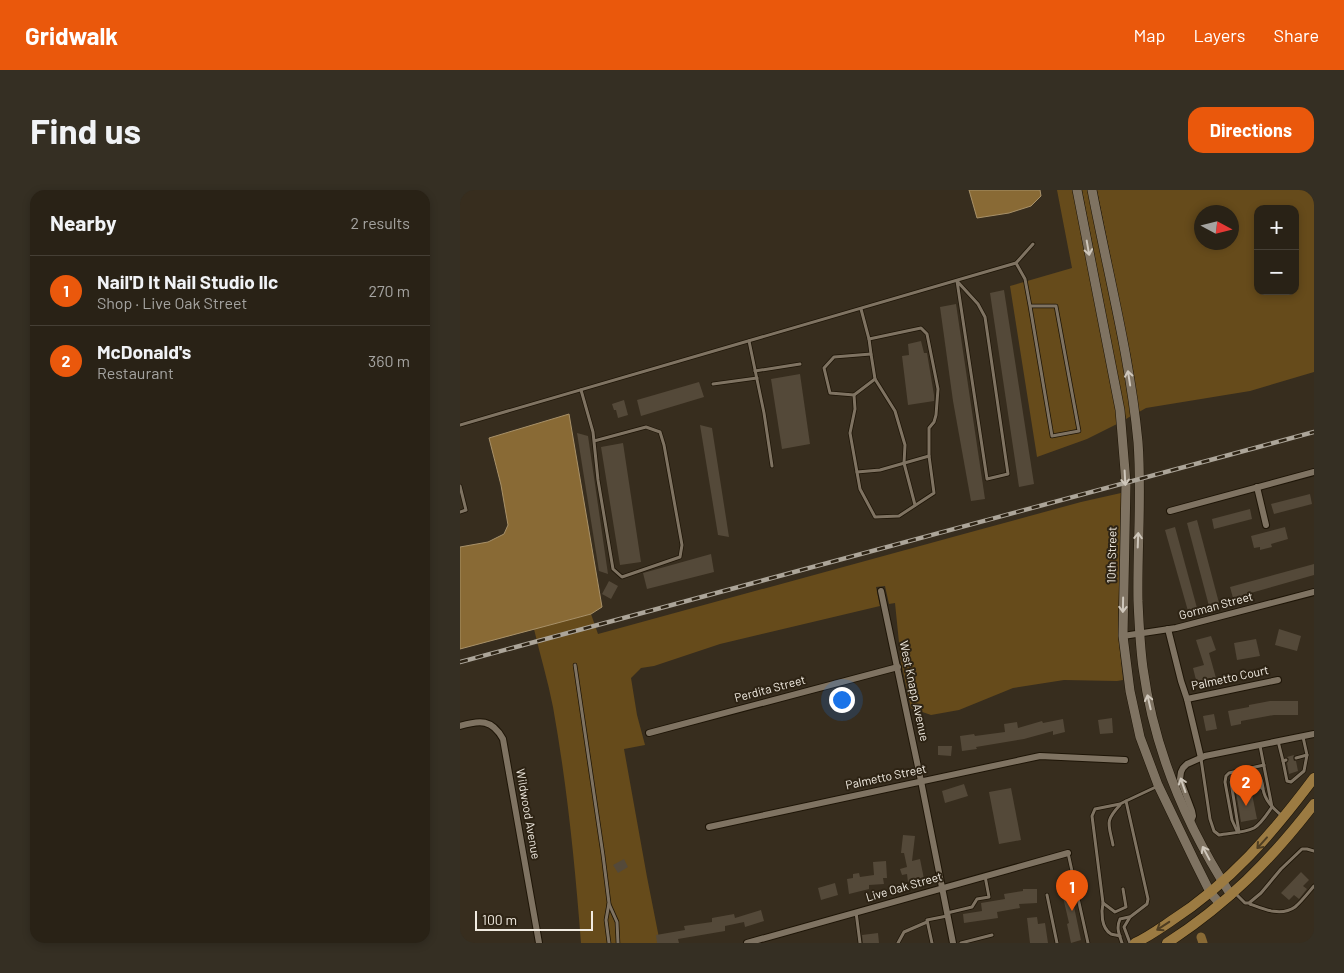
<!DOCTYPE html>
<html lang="en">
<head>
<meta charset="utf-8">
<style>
	:root { --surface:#292216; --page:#352f23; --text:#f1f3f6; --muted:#a5a4a1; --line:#453f35; --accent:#ea580c }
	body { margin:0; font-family:Barlow,sans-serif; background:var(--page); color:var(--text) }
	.controls { position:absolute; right:15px; top:15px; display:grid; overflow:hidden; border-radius:10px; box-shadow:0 2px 8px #0003 }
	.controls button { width:45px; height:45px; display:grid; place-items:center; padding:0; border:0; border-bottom:1px solid var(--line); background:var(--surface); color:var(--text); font:25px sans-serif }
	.compass { position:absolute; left:734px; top:15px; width:45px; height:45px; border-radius:50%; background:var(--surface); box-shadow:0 2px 8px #0003; rotate:97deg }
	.scale { position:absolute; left:15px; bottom:12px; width:118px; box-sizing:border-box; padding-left:5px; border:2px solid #f1ebe1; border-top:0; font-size:14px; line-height:18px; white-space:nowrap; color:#f1ebe1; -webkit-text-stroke:4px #2d2314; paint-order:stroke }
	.you { position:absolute; left:381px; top:509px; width:18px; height:18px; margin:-12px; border:4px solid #fff; border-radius:50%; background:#1a73e8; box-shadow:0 0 0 8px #1a73e833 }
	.badge { display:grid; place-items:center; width:32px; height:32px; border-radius:50%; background:var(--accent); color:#fff; font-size:16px; font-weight:700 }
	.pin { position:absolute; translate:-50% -41px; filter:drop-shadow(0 1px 2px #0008) }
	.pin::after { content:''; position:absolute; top:26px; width:18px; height:15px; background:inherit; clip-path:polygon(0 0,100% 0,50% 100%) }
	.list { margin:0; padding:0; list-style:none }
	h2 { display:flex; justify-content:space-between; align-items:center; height:65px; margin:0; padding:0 20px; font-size:21px }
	h2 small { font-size:16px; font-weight:400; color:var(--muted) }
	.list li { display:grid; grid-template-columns:32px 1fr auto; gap:15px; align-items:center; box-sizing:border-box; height:70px; padding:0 20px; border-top:1px solid var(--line) }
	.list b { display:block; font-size:19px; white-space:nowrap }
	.list p { margin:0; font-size:16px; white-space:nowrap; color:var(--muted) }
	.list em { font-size:16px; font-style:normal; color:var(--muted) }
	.map { position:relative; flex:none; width:854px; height:753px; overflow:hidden; border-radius:15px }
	header { display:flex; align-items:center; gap:30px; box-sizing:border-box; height:70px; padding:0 25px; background:var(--accent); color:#fff }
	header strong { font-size:24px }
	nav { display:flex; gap:28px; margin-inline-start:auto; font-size:18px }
	.intro { display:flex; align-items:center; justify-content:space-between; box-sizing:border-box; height:120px; padding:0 30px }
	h1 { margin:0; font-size:35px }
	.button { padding:12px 22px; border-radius:15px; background:var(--accent); color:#fff; font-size:18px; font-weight:700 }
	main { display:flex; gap:30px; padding:0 30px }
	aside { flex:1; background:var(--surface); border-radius:15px; box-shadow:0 2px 8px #0003 }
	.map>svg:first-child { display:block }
	.green { fill:#664b1b; fill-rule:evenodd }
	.water { fill:#896a35; stroke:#a89169 }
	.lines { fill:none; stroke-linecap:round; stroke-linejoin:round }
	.canal { stroke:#896a35; stroke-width:9 }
	.building { fill:#544939 }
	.service-casing { stroke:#1e1507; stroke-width:4.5 }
	.minor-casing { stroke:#1e1507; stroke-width:8 }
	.tertiary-casing { stroke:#1e1507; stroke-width:10 }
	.primary-casing { stroke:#1e1507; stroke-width:11 }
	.service { stroke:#7f7362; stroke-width:3 }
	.minor { stroke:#7f7362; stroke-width:6 }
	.tertiary { stroke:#7f7362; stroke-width:9 }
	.primary { stroke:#9c7b42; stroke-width:10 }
	.rail-casing { stroke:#aca599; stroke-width:4.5 }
	.rail { stroke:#2d2314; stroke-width:2.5; stroke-dasharray:8; stroke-linecap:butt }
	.oneway { stroke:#cfc7bb }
	.oneway2 { stroke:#4e3d22 }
	.labels { text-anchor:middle; stroke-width:4; stroke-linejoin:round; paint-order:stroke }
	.street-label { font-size:12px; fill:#f1ebe1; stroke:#2d2314 }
</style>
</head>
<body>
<header>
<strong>Gridwalk</strong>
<nav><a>Map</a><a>Layers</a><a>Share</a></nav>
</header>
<div class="intro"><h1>Find us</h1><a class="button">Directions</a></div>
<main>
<aside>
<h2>Nearby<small>2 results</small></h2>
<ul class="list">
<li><span class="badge">1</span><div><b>Nail'D It Nail Studio llc</b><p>Shop · Live Oak Street</p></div><em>270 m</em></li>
<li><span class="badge">2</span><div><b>McDonald's</b><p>Restaurant</p></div><em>360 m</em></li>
</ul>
</aside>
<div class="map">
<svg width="854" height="753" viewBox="0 0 854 753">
	<rect width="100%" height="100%" fill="#372d1e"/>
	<g class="green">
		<path d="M597,0H613L656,220L657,234L627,249L577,267L550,96L612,78Z"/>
		<path d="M622,0H628L662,169L671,226L666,229Z"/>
		<path d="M637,0H854V182L790,201L686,218L679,222L671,168ZM798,19H835V101H798ZM742,22H772V52H742Z"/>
		<path d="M661,303L658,443L663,490L657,491L604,490L553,498L499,520L471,525L451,518L441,472L435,413L429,414L425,396L416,397L420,416L260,454L194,476L181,478L171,488L177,525L185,555L164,559L187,687L200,753H121C115,674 107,595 93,517C88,491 80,465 74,439L131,424L138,444L511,342L621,312Z"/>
	</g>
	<g class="water">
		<path d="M509,0H580L581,6L571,16L549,23L517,28Z"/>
		<path d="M109,224L142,417L131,424L0,459V357L28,352L44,344L48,335L41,295L29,248Z"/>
	</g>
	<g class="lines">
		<path class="canal" d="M741,747L743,753"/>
	</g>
	<g class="building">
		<path d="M544,100L574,294L559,297L530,103Z"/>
		<path d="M496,114L525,309L511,311L493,211L480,117Z"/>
		<path d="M461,151L464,163H467L474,205V211L448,215L442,166L449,165L448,154Z"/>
		<path d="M340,184L350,254L322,259L311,189Z"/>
		<path d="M239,192L244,207L181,226L177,210Z"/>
		<path d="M164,210L168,225L158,228L156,220H154L152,214Z"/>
		<path d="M240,235L252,238L269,347L258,345Z"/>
		<path d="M117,243L128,246L148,384L139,381Z"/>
		<path d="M163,253L181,372L160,375L141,257Z"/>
		<path d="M850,304L852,314L814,324L811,314Z"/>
		<path d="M790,319L792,329L754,339L752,329Z"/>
		<path d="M737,330L759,413L749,416L727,333Z"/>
		<path d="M715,337L737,418L728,421L705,340Z"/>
		<path d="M825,337L828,349L811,354L812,357L800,360V357L794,358L791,346Z"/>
		<path d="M251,364L254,382L187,399L183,383Z"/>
		<path d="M854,374V385L773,408L770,397Z"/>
		<path d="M149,391L158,396L151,409L142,404Z"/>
		<path d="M819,439L841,446L837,461L815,455Z"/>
		<path d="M751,446L756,460L749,463L756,488L737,494L733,478L744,475L736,450Z"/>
		<path d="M796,449L800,466L777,470L774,453Z"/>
		<path d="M810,511H838V525H814L781,531V534L771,536L768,521L789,517V515Z"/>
		<path d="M754,524L757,539L746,541L743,526Z"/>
		<path d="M652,528L653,543L640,544L638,530Z"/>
		<path d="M603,529L605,542L593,545V541L564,549L516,557L517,559L502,561L500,546L514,544L515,546L545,542L544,534L557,532L558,538L582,531L583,533Z"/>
		<path d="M478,556H492L491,566L478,565Z"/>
		<path d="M834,565L833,568L834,571H836L838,581L829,584L827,573L829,569L827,567Z"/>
		<path d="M504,594L508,606L485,613L482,601Z"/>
		<path d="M551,598L561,650L539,654L529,602Z"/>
		<path d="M791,599L797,629L781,632L776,602Z"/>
		<path d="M443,645L455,646L452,671L460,669L464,689L448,692L447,684L442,685L440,679L447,677L444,663H441Z"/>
		<path d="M164,669L168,677L158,683L153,675Z"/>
		<path d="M426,671L427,688H423L424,694L409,695V699L389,704L387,689L393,688V684L399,683L400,687L414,685L413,672Z"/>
		<path d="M841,682L849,690L843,696L847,699L839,709L834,705L829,710L821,703Z"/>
		<path d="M608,688L621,750L611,753L607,734L609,733L599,690Z"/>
		<path d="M375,693L378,705L361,710L358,698Z"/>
		<path d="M563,699H577V713L559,714L560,718L537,722L538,728L504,733L503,724L522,721L521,713L545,709L544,704L563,701Z"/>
		<path d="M301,720L304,731L285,737L284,732L265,736V741L218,749L219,753H197L196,745L225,740L224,736L252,732V728L274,724L275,728Z"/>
		<path d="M577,727L578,734L585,733L588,753H570L567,728Z"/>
		<path d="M418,743L419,753H403L402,745Z"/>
	</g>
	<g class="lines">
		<g class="service-casing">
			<g id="service">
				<path d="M556,73L565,89L570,116L592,246L619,241L596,116H570"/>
				<path d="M497,91L518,114L525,127L548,284L527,289Z"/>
				<path d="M401,119L409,149L461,138L467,144L478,199L476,225L474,232L469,238V266L474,303L439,326L415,327L400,299L390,243L395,219L394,205L370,203L364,178L374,167L411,164"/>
				<path d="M409,149L411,164L415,189L435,221L445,255L444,273L455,315"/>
				<path d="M289,151L304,223L312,276"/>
				<path d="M295,181L340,174"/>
				<path d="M253,194L297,188"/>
				<path d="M121,200L133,242L138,290L153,379L162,387L220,367L222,355L204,255L200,242L186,237L134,251"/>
				<path d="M394,205L415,189"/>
				<path d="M0,235L556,73L573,54"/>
				<path d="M397,282L420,280L469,266"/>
				<path d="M0,296L6,320L0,322"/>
				<path d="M115,475L143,665L149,713L146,730L149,753"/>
				<path d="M818,551L823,571L826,570"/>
				<path d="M836,568L847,565L843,547"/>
				<path d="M741,569L750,629L754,641L759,645C770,643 784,643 794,638C801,634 807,624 812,617L800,556"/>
				<path d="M823,571L827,591L831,592L844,581L847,565"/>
				<path d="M783,585C798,579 801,585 803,598"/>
				<path d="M777,641L772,630L765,592L766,586L769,583L804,575"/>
				<path d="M779,642L771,592L773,588L783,585L803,599C805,611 813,618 821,625"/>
				<path d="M653,655C649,634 644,632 660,615"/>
				<path d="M608,663L628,753"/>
				<path d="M775,703L785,713H789L801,703L821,679L842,659H847L854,661"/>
				<path d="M587,705L597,753"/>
				<path d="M643,713L655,722L666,717L663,699"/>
				<path d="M149,714L157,732L158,753"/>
				<path d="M790,714C803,719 821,727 835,717C842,711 848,703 854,696"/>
				<path d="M396,722L400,753"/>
				<path d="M487,723L512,717L517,709L529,707L525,686"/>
				<path d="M660,746C657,745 654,745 651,744C641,738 641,722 643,713L632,626L635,619L660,614L666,611"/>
				<path d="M438,753L444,742L467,732"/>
				<path d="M472,753L467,730L487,726"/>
				<path d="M501,753L532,745"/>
				<path d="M662,753C659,744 656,738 660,729L669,727"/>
				<path d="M670,753L664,737L670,727L687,714L688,709L666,611L698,596"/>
			</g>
		</g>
		<g class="minor-casing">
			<g id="minor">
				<path d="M797,297L806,335"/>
				<path d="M710,321L854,282"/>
				<path d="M421,401L461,591L493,753"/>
				<path d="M708,439L721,491L727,509L741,568"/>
				<path d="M663,446L716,438L854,402"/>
				<path d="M727,509L818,490"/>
				<path d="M0,536C20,530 32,529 43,549L79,753"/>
				<path d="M189,543L438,477"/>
				<path d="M730,633L733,626L732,621L720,589L721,582L723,578L727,574L745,566L854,544"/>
				<path d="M249,637L580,566L665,570"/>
				<path d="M287,753L608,663"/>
			</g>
		</g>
		<g class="tertiary-casing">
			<g id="tertiary">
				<path d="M617,0L660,220L666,293L663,446L670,501L680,547L698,595L735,672L750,702L760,714"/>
				<path d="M632,0C648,84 670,167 678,252C682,305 677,358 678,411C679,433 680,456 683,478C694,559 727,637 771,705"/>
			</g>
		</g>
		<g class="primary-casing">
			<g id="primary">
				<path d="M675,753C688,747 699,739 711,731C770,693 813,643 854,588"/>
				<path d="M707,753C766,715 811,670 854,614"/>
			</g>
		</g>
		<use href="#service" class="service"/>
		<use href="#minor" class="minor"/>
		<use href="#tertiary" class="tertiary"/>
		<use href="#primary" class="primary"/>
		<g class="rail-casing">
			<path id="rail" d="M0,472L854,242"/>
		</g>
		<use href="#rail" class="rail"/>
	</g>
	<defs><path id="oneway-shaft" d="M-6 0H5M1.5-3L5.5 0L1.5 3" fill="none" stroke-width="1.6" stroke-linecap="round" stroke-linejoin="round" transform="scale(1.25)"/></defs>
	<g class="oneway">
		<use href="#oneway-shaft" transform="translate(628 58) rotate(80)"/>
		<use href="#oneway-shaft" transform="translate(669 188) rotate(-99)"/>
		<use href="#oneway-shaft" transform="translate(665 288) rotate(87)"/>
		<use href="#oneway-shaft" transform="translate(678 350) rotate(-88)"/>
		<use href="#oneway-shaft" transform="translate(663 415) rotate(91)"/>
		<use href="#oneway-shaft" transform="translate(689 512) rotate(-103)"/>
		<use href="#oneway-shaft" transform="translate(723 595) rotate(-109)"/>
		<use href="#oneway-shaft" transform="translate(746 663) rotate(-118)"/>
	</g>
	<g class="oneway2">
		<use href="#oneway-shaft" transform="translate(802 653) rotate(132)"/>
		<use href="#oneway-shaft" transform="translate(703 736) rotate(147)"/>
	</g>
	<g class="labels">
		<g class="street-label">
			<text transform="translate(652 365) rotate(-89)" y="4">10th Street</text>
			<text transform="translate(756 416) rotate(-15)" y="4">Gorman Street</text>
			<text transform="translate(770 488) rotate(-12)" y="4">Palmetto Court</text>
			<text transform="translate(310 499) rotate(-15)" y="4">Perdita Street</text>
			<text transform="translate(454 501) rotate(78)" y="4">West Knapp Avenue</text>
			<text transform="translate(426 587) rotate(-12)" y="4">Palmetto Street</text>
			<text transform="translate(68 624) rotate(80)" y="4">Wildwood Avenue</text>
			<text transform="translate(444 697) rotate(-16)" y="4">Live Oak Street</text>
		</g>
	</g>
</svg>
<div class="controls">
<button>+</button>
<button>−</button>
</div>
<svg class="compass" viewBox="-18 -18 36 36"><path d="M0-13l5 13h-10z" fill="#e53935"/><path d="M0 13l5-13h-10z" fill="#a5a4a1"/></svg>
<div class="scale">100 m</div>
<div class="you"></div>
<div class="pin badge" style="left:612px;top:721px">1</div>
<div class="pin badge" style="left:786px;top:616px">2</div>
</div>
</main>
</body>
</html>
